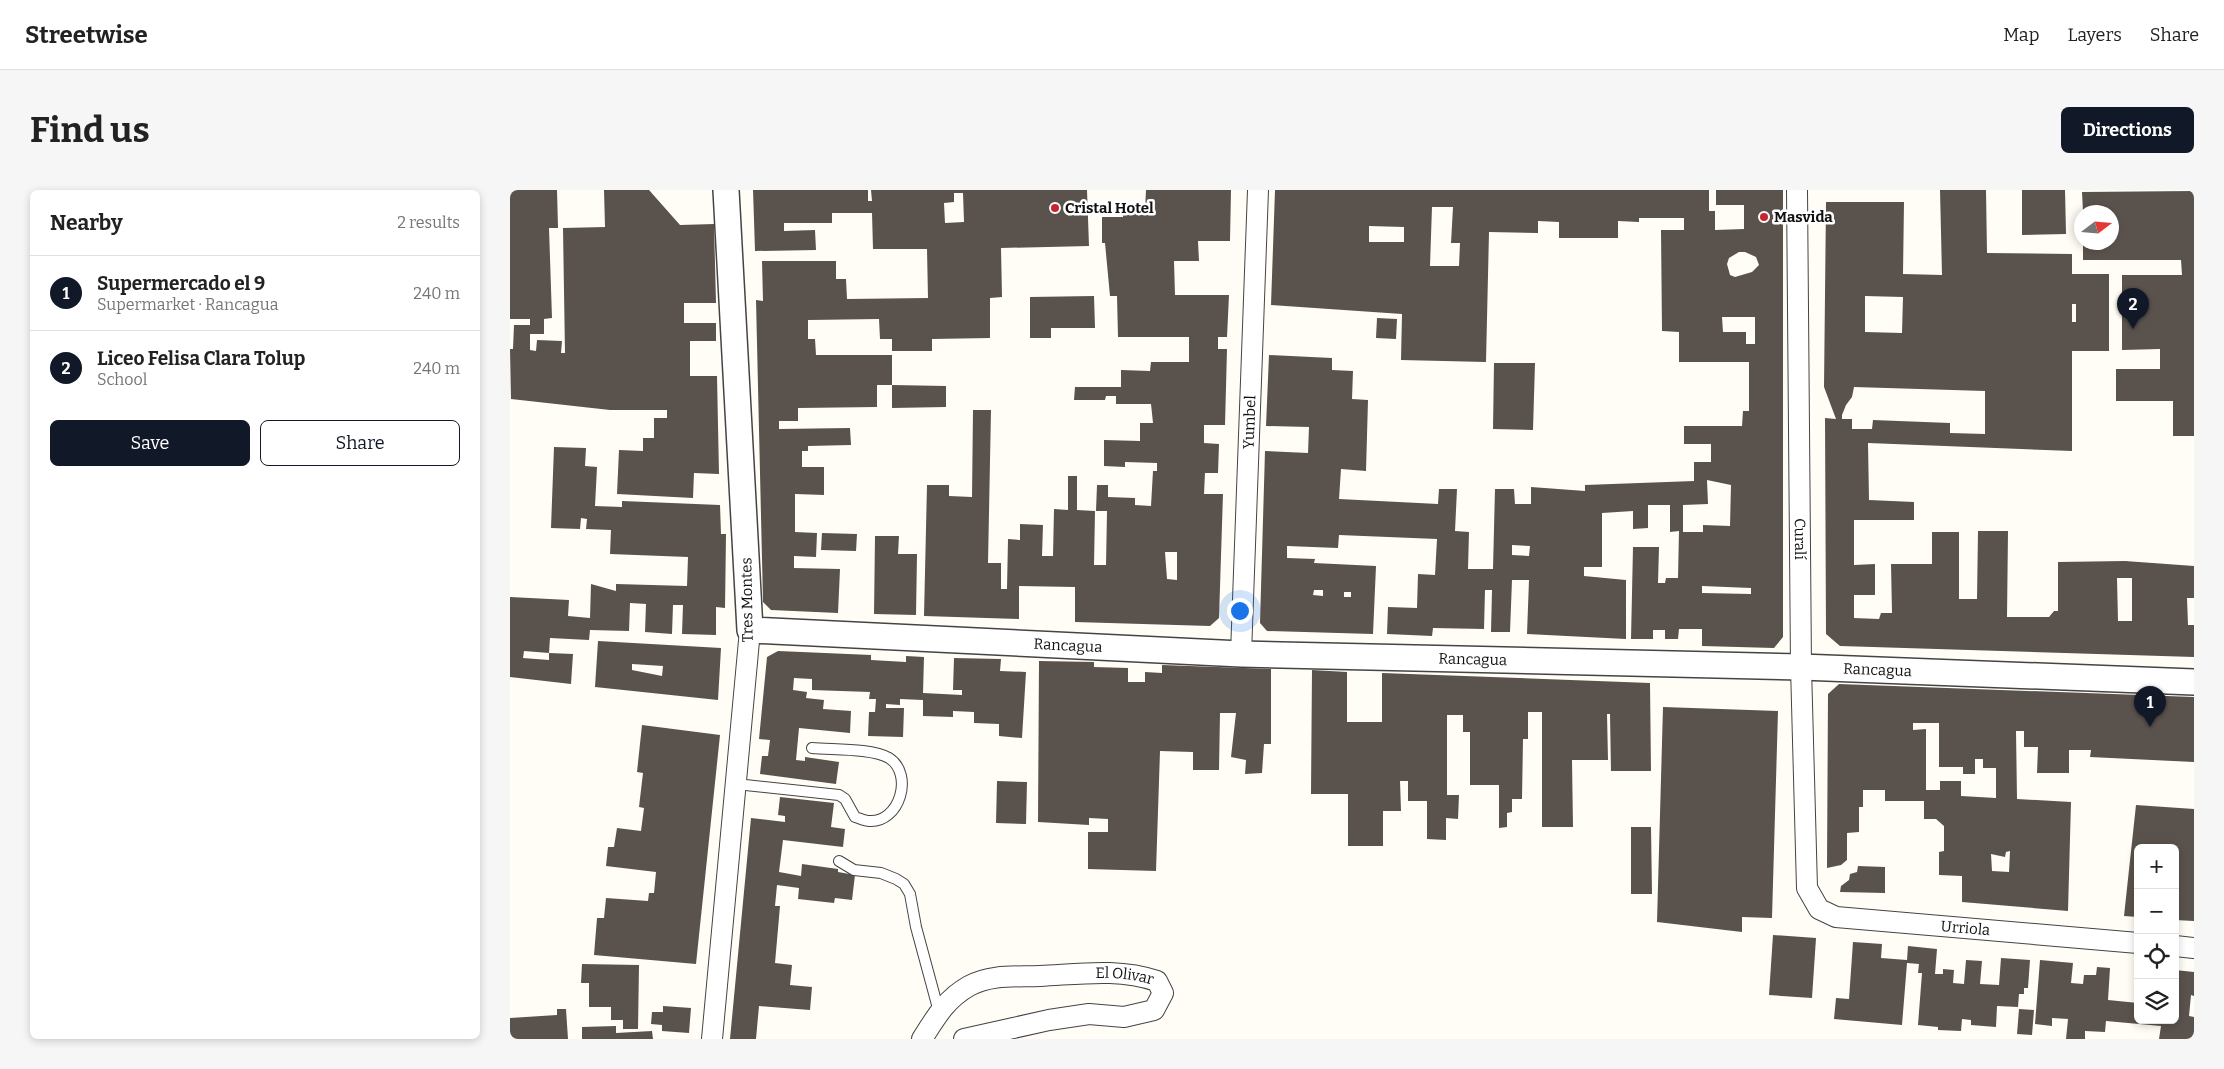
<!DOCTYPE html>
<html lang="en">
<head>
<meta charset="utf-8">
<style>
	:root { --surface:#fff; --page:#f6f6f6; --text:#222; --muted:#767676; --line:#e0e0e0; --accent:#111827 }
	body { margin:0; font-family:Bitter,serif; background:var(--page); color:var(--text) }
	.controls { position:absolute; right:15px; bottom:15px; display:grid; overflow:hidden; border-radius:8px; box-shadow:0 2px 8px #0003 }
	.controls button { width:45px; height:45px; display:grid; place-items:center; padding:0; border:0; border-bottom:1px solid var(--line); background:var(--surface); color:var(--text); font:25px sans-serif }
	.compass { position:absolute; left:1564px; top:15px; width:45px; height:45px; border-radius:50%; background:var(--surface); box-shadow:0 2px 8px #0003; rotate:74deg }
	.you { position:absolute; left:729px; top:420px; width:18px; height:18px; margin:-12px; border:4px solid #fff; border-radius:50%; background:#1a73e8; box-shadow:0 0 0 8px #1a73e833 }
	.badge { display:grid; place-items:center; width:32px; height:32px; border-radius:50%; background:var(--accent); color:#fff; font-size:16px; font-weight:700 }
	.pin { position:absolute; translate:-50% -41px; filter:drop-shadow(0 1px 2px #0008) }
	.pin::after { content:''; position:absolute; top:26px; width:18px; height:15px; background:inherit; clip-path:polygon(0 0,100% 0,50% 100%) }
	.list { margin:0; padding:0; list-style:none }
	h2 { display:flex; justify-content:space-between; align-items:center; height:65px; margin:0; padding:0 20px; font-size:21px }
	h2 small { font-size:16px; font-weight:400; color:var(--muted) }
	.list li { display:grid; grid-template-columns:32px 1fr auto; gap:15px; align-items:center; box-sizing:border-box; height:75px; padding:0 20px; border-top:1px solid var(--line) }
	.list b { display:block; font-size:19px; white-space:nowrap }
	.list p { margin:0; font-size:16px; white-space:nowrap; color:var(--muted) }
	.list em { font-size:16px; font-style:normal; color:var(--muted) }
	.actions { display:flex; gap:10px; padding:15px 20px }
	.actions a { flex:1; padding:11px 0; border:1px solid var(--accent); border-radius:8px; text-align:center; font-size:18px; color:var(--accent) }
	.actions .main { background:var(--accent); color:#fff }
	.icon { flex:none; width:28px; height:28px; fill:none; stroke:currentColor; stroke-width:2; stroke-linecap:round; stroke-linejoin:round }
	.map { position:relative; flex:none; width:1684px; height:849px; overflow:hidden; border-radius:8px }
	header { display:flex; align-items:center; gap:30px; box-sizing:border-box; height:70px; padding:0 25px; background:var(--surface); border-bottom:1px solid var(--line) }
	header strong { font-size:24px }
	nav { display:flex; gap:28px; margin-inline-start:auto; font-size:18px }
	.intro { display:flex; align-items:center; justify-content:space-between; box-sizing:border-box; height:120px; padding:0 30px }
	h1 { margin:0; font-size:35px }
	.button { padding:12px 22px; border-radius:8px; background:var(--accent); color:#fff; font-size:18px; font-weight:700 }
	main { display:flex; gap:30px; padding:0 30px }
	aside { flex:1; background:var(--surface); border-radius:8px; box-shadow:0 2px 8px #0003 }
	.map>svg:first-child { display:block }
	.building { fill:#5a524d; fill-rule:evenodd }
	.lines { fill:none; stroke-linecap:round; stroke-linejoin:round }
	.service-casing { stroke:#444; stroke-width:12 }
	.minor-casing { stroke:#444; stroke-width:22 }
	.tertiary-casing { stroke:#444; stroke-width:28 }
	.service { stroke:#fff; stroke-width:10 }
	.minor { stroke:#fff; stroke-width:20 }
	.tertiary { stroke:#fff; stroke-width:25 }
	.poi-dot { fill:#c4262e; stroke:#fff; stroke-width:2 }
	.labels { text-anchor:middle; stroke-width:5; stroke-linejoin:round; paint-order:stroke }
	.poi-label { font-size:15px; font-weight:bold; fill:#111; stroke:#fff; text-anchor:start }
	.street-label { font-size:15px; fill:#111; stroke:#fff }
</style>
</head>
<body>
<header>
<strong>Streetwise</strong>
<nav><a>Map</a><a>Layers</a><a>Share</a></nav>
</header>
<div class="intro"><h1>Find us</h1><a class="button">Directions</a></div>
<main>
<aside>
<h2>Nearby<small>2 results</small></h2>
<ul class="list">
<li><span class="badge">1</span><div><b>Supermercado el 9</b><p>Supermarket · Rancagua</p></div><em>240 m</em></li>
<li><span class="badge">2</span><div><b>Liceo Felisa Clara Tolup</b><p>School</p></div><em>240 m</em></li>
</ul>
<div class="actions"><a class="main">Save</a><a>Share</a></div>
</aside>
<div class="map">
<svg width="1684" height="849" viewBox="0 0 1684 849">
	<rect width="100%" height="100%" fill="#fffdf5"/>
	<g class="building">
		<path d="M0,0H47L48,38H39L42,128L34,129V144H20V160L26,161L27,150L52,151L51,163H55L53,38L95,37L94,0H139L170,35L204,34L206,113H174V133H206V151H180V186H207L209,284L184,283L183,308L107,304L109,260L133,261V248H144V228H157V220H100L1,209L0,159H3L4,135H20V129H0Z"/>
		<path d="M243,0H358V11H362L361,0H577L579,56L491,58L492,107L480,108V148L422,149V161H382V149H370L369,129L298,130V149H305L306,165H382V195H367V217L288,218V231H269V239L340,238L341,255L298,256V261H292V277H314V305L285,304V342L307,343L306,367L284,366V378L330,379L328,423L261,420L253,412L246,110L253,111L252,71H326V89H336L337,109L418,108L417,59H363L362,23H322V33H274V41L305,40L306,60L245,61ZM444,3H453L454,32L435,33L434,13L444,12Z"/>
		<path d="M636,0H721L720,51H688L689,71H664L665,105H719L717,147H708V159H717L715,235H694V253L709,254L708,283H695L694,304H713L709,428L700,436L565,432V397L509,396V429L414,426L417,295H439V306L462,307L463,220H481L478,373H491V399H497L498,349L510,350V334L533,335L532,366H543L544,319L558,320V286H567V320L585,321L584,375H596L597,321H586L587,295H598V307L625,308V315L641,316L643,281H647V273L615,272V277L594,276V250L630,251V233H643L641,214H606V206H596L595,210H564L565,197H611V180L640,181L641,172H679V147H608L607,106H600L595,53H592V27H613V21H635ZM655,362H667V390L657,389Z"/>
		<path d="M765,0H1199V21H1205V40L1234,39V15H1206V0H1273V447L1264,458L1192,456V439H1169L1168,449H1155V440H1143V449H1121L1123,357H1149L1148,393H1155L1156,388H1168L1169,341L1160,342V315H1138V338L1123,339V321L1092,323V377H1074V386L1116,390V449L1017,444L1019,390H1002L1000,442H981L982,400H975L974,439L923,438L922,446L877,444L878,417L907,418L908,384L925,385L927,349L829,345L828,358L777,356V368L805,369L804,373L866,376L863,444L757,441L750,433L755,261L798,263L799,237L756,236L759,165L822,168V180L843,181L842,209L858,210L856,281L831,279L829,309L928,314L929,299H947L945,341L959,342L958,379H983L985,299H1004L1005,314H1021V297L1075,301V295L1184,291V272H1201V254H1174V236H1232L1233,221H1239V172H1169V142L1152,141L1151,40H1174V28H1129V32L1108,31V48H1049V32L1028,31V43L979,42L976,172L891,170L892,124L761,115ZM922,17H943L941,53H950L949,76H920ZM859,36L894,37V52H859ZM1229,62H1235L1246,67L1249,75L1242,82L1225,87L1220,85L1217,74L1219,68ZM1212,127H1245V154H1236V142H1213ZM1197,290L1221,295L1220,336L1193,335V342H1173V315L1198,314ZM1002,355L1020,356L1019,366L1002,365ZM1192,396L1241,398V404L1192,403ZM804,400H813V406L803,405ZM834,402H841V407H834Z"/>
		<path d="M1430,0H1476L1477,63L1562,64V84H1599V161H1562V261L1358,253L1359,310L1404,312V330H1344V375L1365,374V405H1344V428L1369,429L1371,423H1382L1381,374H1422V342H1449V409H1467L1468,341H1498L1497,427H1539L1544,421H1548V372L1615,371L1684,376V408H1677L1678,435H1684V467L1330,456L1316,444L1315,228L1326,229L1314,197L1316,12H1394L1393,84L1432,85ZM1355,106L1393,107L1392,143L1355,142ZM1562,114H1566V132H1562ZM1344,197L1475,201V244L1440,243V233L1363,230L1362,239H1342V229H1332V225L1336,215L1342,207ZM1607,388H1622V431H1608Z"/>
		<path d="M1512,0H1555L1556,44L1512,45Z"/>
		<path d="M1684,1V246H1663V211H1606V179H1650V159L1612,160V85H1672L1671,70H1573V52H1602V22H1573L1572,2Z"/>
		<path d="M584,106L585,138H541V148H520V107Z"/>
		<path d="M867,128L887,129L886,149L866,148Z"/>
		<path d="M984,173H1025L1023,240L983,239Z"/>
		<path d="M382,195L436,196V217L382,218Z"/>
		<path d="M44,257L76,258L75,276L87,277L85,316L112,317V311L210,315L211,344H216L215,418L206,417V445L172,444L173,415H163L162,444L135,442L136,414L120,413L119,441L80,440L79,450L40,448L39,463L63,464L61,494L0,487V407L59,410L58,426L80,428L81,394L106,401V394L177,396L178,367L100,364L101,340L76,339L77,329L71,328L70,339L41,338ZM14,461L39,463V470L13,468Z"/>
		<path d="M312,343L347,344L346,361L311,360Z"/>
		<path d="M365,346H389L388,364H407L406,425L364,424Z"/>
		<path d="M88,451L211,458L208,510L85,497ZM122,474L153,476L152,486L122,480Z"/>
		<path d="M268,461L361,465V470L396,472V466L414,467L413,503L452,505V500H443L444,468L491,469L490,481L516,482L512,548L489,546V534L464,533V522L443,521V527L413,526V510L390,509V515L376,514V518H394L393,547L358,546L359,522H365L366,509H359L360,502L302,500V489L284,488L283,500L297,502L296,508L314,510L313,519L341,521L340,543L289,538L286,570L295,571V567L329,572L326,594L250,584L252,566H258L260,550L249,549L257,467Z"/>
		<path d="M529,471L584,472V477L618,478V492H635V482L652,483V475L761,479V554H754L752,583L735,584L736,570L721,567L726,523H710L709,580H683V562L650,561L646,681L578,679V642H598V629L579,628V635L528,632Z"/>
		<path d="M802,480L837,482V532H872V483L1140,493L1141,581H1101L1100,524H1097L1098,570H1062L1063,637H1032V522H1018V549H1013L1012,609H1002V622L997,623V637L989,638V595H960V542H953V525H937V605H949L948,629L936,628V650L917,649V611H898V591H890L891,621H873V656H838V604H801Z"/>
		<path d="M1329,494L1684,507V572L1580,567L1581,560H1559V583H1527L1528,557H1514V541H1506L1507,609L1561,612L1558,721L1452,712V686L1429,685V662L1434,661V636L1426,629H1414V611H1375V600H1353V617H1349V642L1337,643V670L1331,675L1317,678L1318,504ZM1403,533H1429V577H1453V584H1465V569H1473V578H1486V608L1451,606V591H1430V600H1416V539L1403,540ZM1500,661L1499,682L1482,681L1481,664L1495,667L1496,662Z"/>
		<path d="M1153,517L1268,521L1262,728L1232,727V742L1147,732Z"/>
		<path d="M132,535L210,545L186,774L84,765L87,728H94L96,708L138,711L139,703H144L146,682L96,676L98,657H104L107,638L131,641L134,618L129,617L133,583L127,582Z"/>
		<path d="M487,591L517,592L516,634L486,633Z"/>
		<path d="M270,607L324,613L321,637L335,639L333,657L273,650L269,682L291,686L292,674L328,679V682L345,685L342,710L325,708L324,713L288,709L289,698L267,695L265,716H270L265,773L282,775L280,795L302,797L300,820L249,816L246,849H220L241,628L275,632V626L268,625Z"/>
		<path d="M1626,615L1684,619V731L1665,730V658H1628V727L1614,726Z"/>
		<path d="M1121,637H1141L1142,704H1121Z"/>
		<path d="M1348,676L1375,677V703L1330,702L1331,696L1339,690L1340,684L1347,682Z"/>
		<path d="M1263,745L1306,748L1302,808L1259,805Z"/>
		<path d="M1343,752L1372,754L1371,768L1397,770L1398,756L1427,759L1425,784H1433V779L1444,780L1443,793L1454,794L1456,770L1472,771L1470,794L1489,795L1491,768L1520,770L1518,798H1514V804H1509L1508,817L1487,816L1486,837L1461,835V830L1452,829L1451,841L1428,840V837L1408,835L1412,783H1408L1409,774L1397,773L1392,835L1324,829L1326,808L1339,809Z"/>
		<path d="M1530,770L1563,773L1561,793L1573,794L1574,785H1586L1587,777L1600,778L1598,810L1628,813V830H1665V780L1684,782V806L1681,805L1679,826L1684,827V849H1649L1651,836L1596,831L1595,842L1575,841V849H1556L1558,829L1542,828V836L1525,834Z"/>
		<path d="M72,774L129,775L128,839H113V830H101V817H79V793H71Z"/>
		<path d="M153,816L181,818L179,843L152,841V835L141,834L142,822H153Z"/>
		<path d="M47,819H56L58,849H0V828L47,825Z"/>
		<path d="M1509,819L1524,820L1522,845L1507,844Z"/>
		<path d="M106,836V843L142,841L143,849H72V837Z"/>
	</g>
	<g class="lines">
		<g class="service-casing">
			<g id="service">
				<path d="M226,594L329,605L335,609L345,627C349,628 355,631 359,631C390,633 404,584 379,568C361,558 323,560 302,558"/>
				<path d="M329,671L344,680L371,683L386,689L394,694L400,704L406,737L429,822"/>
			</g>
		</g>
		<g class="minor-casing">
			<g id="minor">
				<path id="s1" d="M1287,0L1291,477L1297,698L1309,719L1326,727L1628,753"/>
				<path id="s2" d="M731,464L748,0"/>
				<path d="M1665,756L1684,758"/>
				<path d="M202,849L240,440"/>
				<path id="s3" d="M412,849C426,827 436,809 459,796C481,784 507,787 530,786C571,784 608,778 647,791L653,803L644,820L614,827L579,824L539,830L454,849"/>
			</g>
		</g>
		<g class="tertiary-casing">
			<g id="tertiary">
				<path id="s4" d="M216,0L240,440L731,464L1291,477L1684,492"/>
			</g>
		</g>
		<use href="#service" class="service"/>
		<use href="#minor" class="minor"/>
		<use href="#tertiary" class="tertiary"/>
	</g>
	<g class="poi-dot">
		<circle cx="545" cy="18" r="5"/>
		<circle cx="1254" cy="27" r="5"/>
	</g>
	<g class="labels">
		<g class="poi-label">
			<text x="555" y="23">Cristal Hotel</text>
			<text x="1264" y="32">Masvida</text>
		</g>
		<g class="street-label">
			<text dy="5" stroke="none"><textPath href="#s2" startOffset="232">Yumbel</textPath></text>
			<text dy="5" stroke="none"><textPath href="#s1" startOffset="349">Curalí</textPath></text>
			<text transform="translate(237 410) rotate(-91)" y="5">Tres Montes</text>
			<text dy="5" stroke="none"><textPath href="#s4" startOffset="759">Rancagua</textPath></text>
			<text dy="5" stroke="none"><textPath href="#s4" startOffset="1164">Rancagua</textPath></text>
			<text dy="5" stroke="none"><textPath href="#s4" startOffset="1569">Rancagua</textPath></text>
			<text dy="5" stroke="none"><textPath href="#s1" startOffset="871">Urriola</textPath></text>
			<text dy="5" stroke="none"><textPath href="#s3" startOffset="229">El Olivar</textPath></text>
		</g>
	</g>
</svg>
<div class="controls">
<button>+</button>
<button>−</button>
<button><svg class="icon" aria-label="locate" viewBox="0 0 24 24"><circle cx="12" cy="12" r="6"/><path d="M12 2v4M12 18v4M2 12h4M18 12h4"/></svg></button>
<button><svg class="icon" aria-label="layers" viewBox="0 0 24 24"><path d="M12 4l9 5-9 5-9-5zM3 14l9 5 9-5"/></svg></button>
</div>
<svg class="compass" viewBox="-18 -18 36 36"><path d="M0-13l5 13h-10z" fill="#e53935"/><path d="M0 13l5-13h-10z" fill="#767676"/></svg>
<div class="you"></div>
<div class="pin badge" style="left:1640px;top:537px">1</div>
<div class="pin badge" style="left:1623px;top:139px">2</div>
</div>
</main>
</body>
</html>
